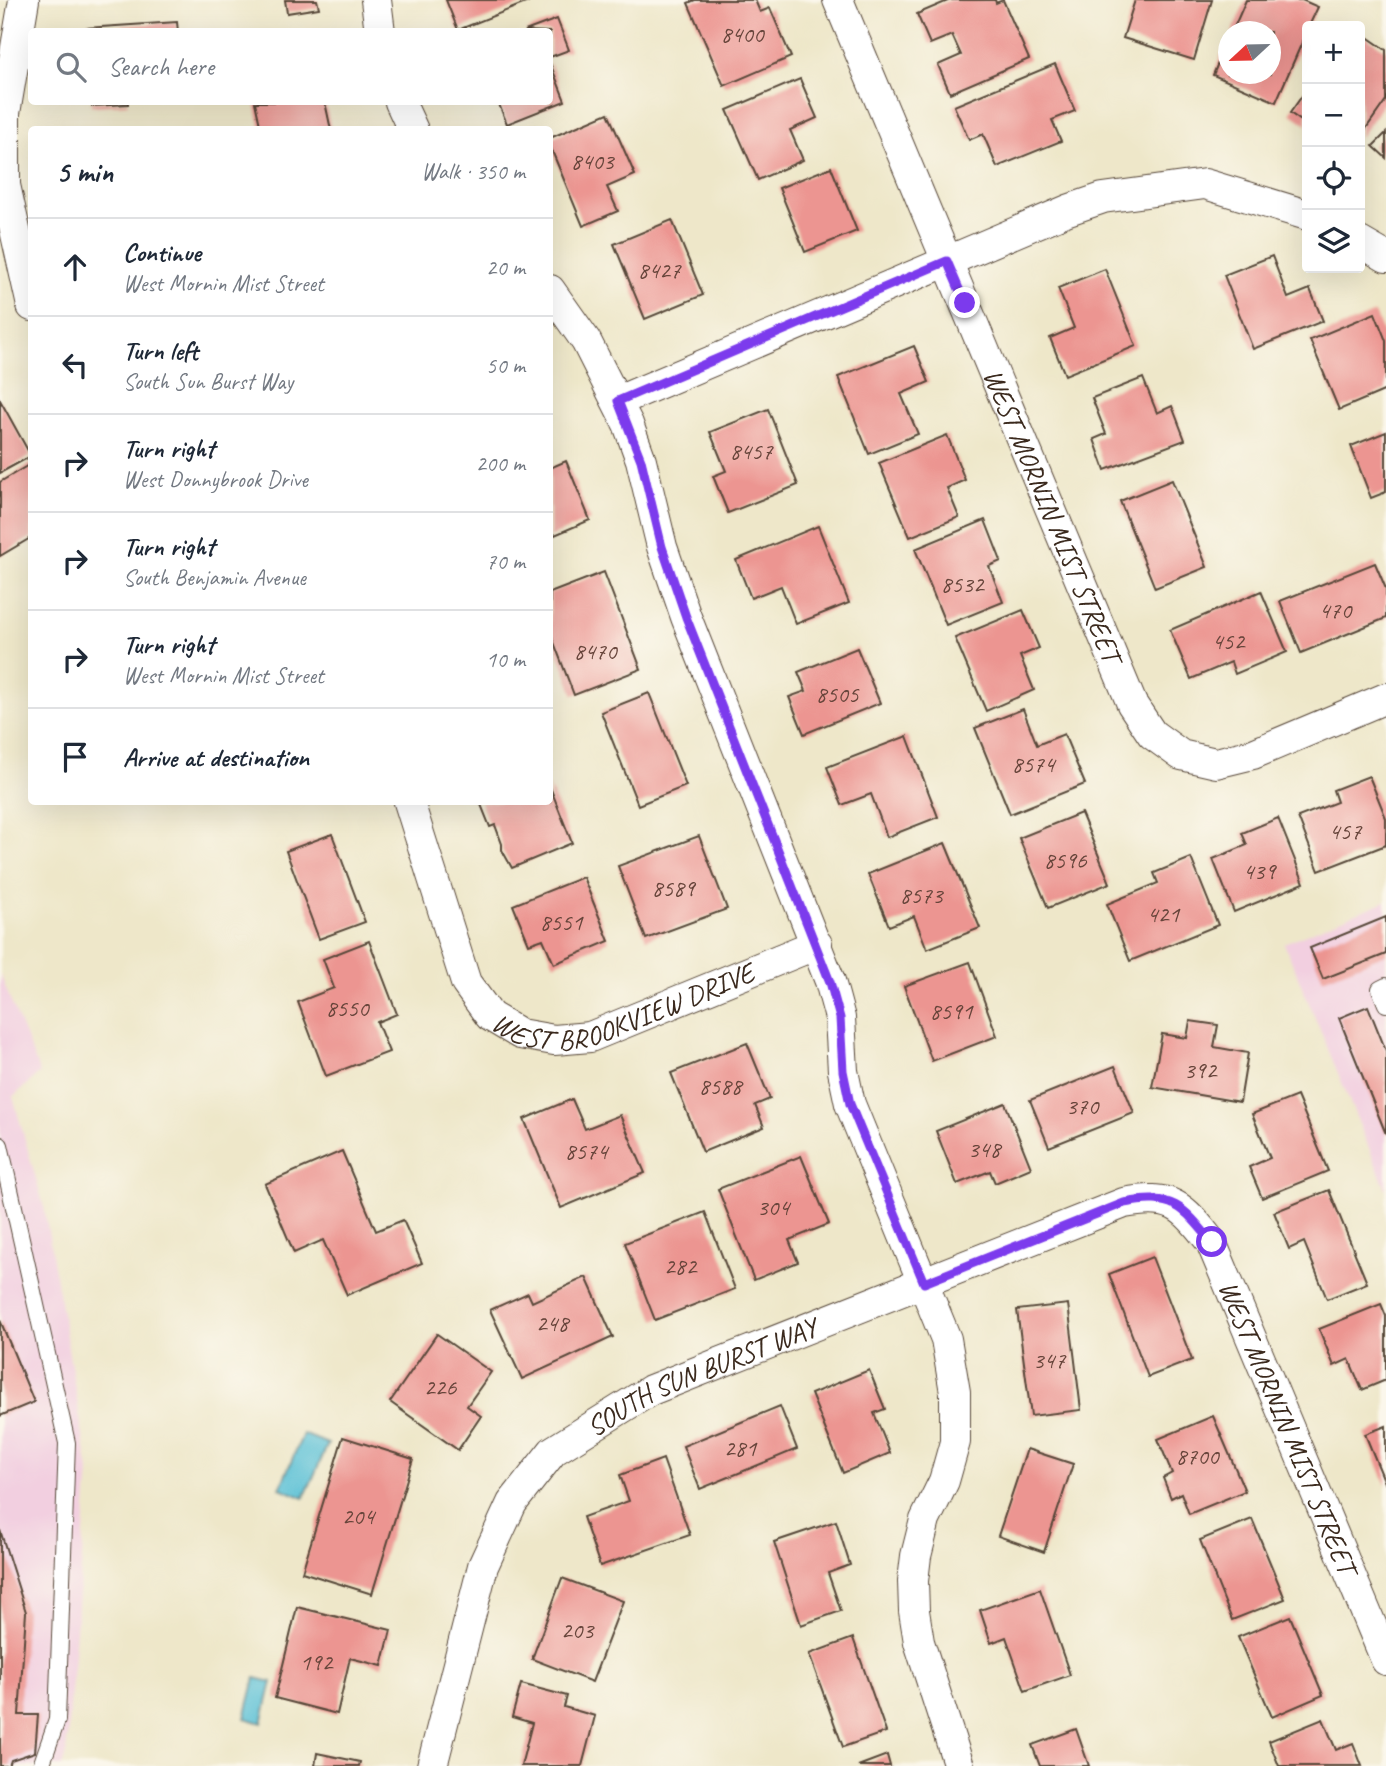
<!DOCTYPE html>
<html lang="en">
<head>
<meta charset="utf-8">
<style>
	:root { --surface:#fff; --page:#f2f2f3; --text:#1f2937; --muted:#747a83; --line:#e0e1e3 }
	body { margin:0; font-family:Caveat,sans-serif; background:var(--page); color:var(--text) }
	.controls { position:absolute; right:21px; top:21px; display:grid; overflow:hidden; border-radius:7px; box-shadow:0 7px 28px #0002 }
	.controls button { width:63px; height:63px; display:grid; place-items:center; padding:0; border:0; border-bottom:2px solid var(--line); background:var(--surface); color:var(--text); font:35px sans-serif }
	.compass { position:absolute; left:1218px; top:21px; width:63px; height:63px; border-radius:50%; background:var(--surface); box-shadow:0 7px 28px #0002; rotate:248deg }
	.stop { position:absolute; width:21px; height:21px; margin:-16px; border:5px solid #7c3aed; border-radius:50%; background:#fff }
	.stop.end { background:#7c3aed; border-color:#fff; box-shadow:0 2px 7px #0008 }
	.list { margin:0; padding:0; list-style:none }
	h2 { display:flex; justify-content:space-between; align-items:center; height:91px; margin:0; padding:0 28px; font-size:30px }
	h2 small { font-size:23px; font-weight:400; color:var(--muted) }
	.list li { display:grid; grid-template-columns:46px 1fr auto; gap:21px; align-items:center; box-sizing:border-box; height:98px; padding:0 28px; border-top:2px solid var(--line) }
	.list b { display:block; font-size:26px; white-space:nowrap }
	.list p { margin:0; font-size:23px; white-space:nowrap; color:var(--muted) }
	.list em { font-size:23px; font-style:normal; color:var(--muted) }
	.icon { flex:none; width:38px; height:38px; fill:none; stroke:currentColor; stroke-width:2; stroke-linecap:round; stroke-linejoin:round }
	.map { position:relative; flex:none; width:1386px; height:1766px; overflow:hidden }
	.search { position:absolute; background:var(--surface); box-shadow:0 7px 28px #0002; left:28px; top:28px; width:525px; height:77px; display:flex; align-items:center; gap:18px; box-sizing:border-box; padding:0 24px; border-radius:7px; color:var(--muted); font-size:26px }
	.panel { position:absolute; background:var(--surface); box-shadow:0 7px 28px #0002; left:28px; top:126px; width:525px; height:679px; border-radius:7px }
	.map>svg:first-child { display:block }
	.built { fill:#f2cfe0 }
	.water { fill:#58c0d5; stroke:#4a757a; stroke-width:2 }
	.building { fill:#ec9591 }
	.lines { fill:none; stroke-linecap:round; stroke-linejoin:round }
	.service-casing { stroke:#564638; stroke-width:18 }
	.minor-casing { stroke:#564638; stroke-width:32 }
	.service { stroke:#fff; stroke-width:16 }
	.minor { stroke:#fff; stroke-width:30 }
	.route { stroke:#7c3aed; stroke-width:9 }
	.labels { text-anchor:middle; stroke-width:6; stroke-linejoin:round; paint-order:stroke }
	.number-label { font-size:24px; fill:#67453b }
	.street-label { font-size:28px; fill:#3b2a1e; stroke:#fbf7ec }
</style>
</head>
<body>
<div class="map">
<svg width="1386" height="1766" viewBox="0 0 1386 1766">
	<rect width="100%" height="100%" fill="#fbf7ec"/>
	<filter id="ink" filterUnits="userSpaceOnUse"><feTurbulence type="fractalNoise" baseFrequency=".0143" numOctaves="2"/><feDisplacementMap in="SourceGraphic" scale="14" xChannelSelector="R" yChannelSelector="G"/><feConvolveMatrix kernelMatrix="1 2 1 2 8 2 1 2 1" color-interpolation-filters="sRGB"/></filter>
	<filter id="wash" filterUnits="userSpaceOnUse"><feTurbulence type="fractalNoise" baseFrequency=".00686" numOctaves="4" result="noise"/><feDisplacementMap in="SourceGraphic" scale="28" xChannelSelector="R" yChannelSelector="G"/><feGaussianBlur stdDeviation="1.57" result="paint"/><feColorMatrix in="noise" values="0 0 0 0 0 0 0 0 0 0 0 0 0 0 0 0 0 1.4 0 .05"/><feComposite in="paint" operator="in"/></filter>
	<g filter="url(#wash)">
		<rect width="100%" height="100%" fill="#eee7c9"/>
		<g class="built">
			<path d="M1386,901V1189L1284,943Z"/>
			<path d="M0,974L40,1073L13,1097L44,1207L89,1471L66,1754L62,1766H0Z"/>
		</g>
		<g class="water">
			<path d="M303,1434L328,1444L304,1498L280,1488Z"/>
			<path d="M255,1678L272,1682L262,1723L245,1718Z"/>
		</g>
		<g id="blocks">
			<g class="building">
				<path d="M285,0H317L319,8L287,13Z"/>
				<path d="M446,0H533L458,30Z"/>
				<path d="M695,0H755L760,12L770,8L791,57L724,86L688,3Z"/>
				<path d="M950,0H995L996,3L1003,0L1029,59L950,93L938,65L961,55L952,35L930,44L917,14Z"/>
				<path d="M1135,0H1212L1194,60L1123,38Z"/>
				<path d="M1246,0H1302L1318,7L1309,26H1307V31L1276,102L1213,75L1228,39V74H1270V32H1232Z"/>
				<path d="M557,19L569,50L550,57V32L525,31Z"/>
				<path d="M177,22L178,32H86V28Z"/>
				<path d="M1360,32L1386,50V100L1360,137Z"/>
				<path d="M550,63L565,101L507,124L498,102H550Z"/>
				<path d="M1055,64L1075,111L1052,120L1061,141L997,167L983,134L969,140L954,106Z"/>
				<path d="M800,79L817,118L790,130L803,160L758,180L727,110Z"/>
				<path d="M1307,89V125L1290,113Z"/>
				<path d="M91,102H128V104L92,106Z"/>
				<path d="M255,102H325L331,130H261Z"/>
				<path d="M608,113L635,175L607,187L618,211L583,226L550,146V138Z"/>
				<path d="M1386,133V158L1373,146Z"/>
				<path d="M831,167L857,231L805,252L779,188Z"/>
				<path d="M672,220L703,295L645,319L614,244Z"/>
				<path d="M1272,256L1288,298L1310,289L1323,321L1253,349L1224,275Z"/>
				<path d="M1105,269L1136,346L1065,375L1050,338L1074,328L1058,288Z"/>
				<path d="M1375,313L1386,341V390L1339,410L1310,340Z"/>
				<path d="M914,346L929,382L901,394L918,434L869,454L838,377Z"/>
				<path d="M1143,378L1157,413L1172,406L1185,440L1105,470L1094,439L1106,434L1092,398Z"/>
				<path d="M0,400L31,456L0,473Z"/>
				<path d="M768,409L798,485L728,513L713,476L726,471L710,432Z"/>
				<path d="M1386,432V492L1371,498L1351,446Z"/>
				<path d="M947,435L965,480L947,488L959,517L910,537L879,463Z"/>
				<path d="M566,461L590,520L550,537V468Z"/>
				<path d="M32,463V537L0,556V482Z"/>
				<path d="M1172,480L1207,567L1155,588L1120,501Z"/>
				<path d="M985,520L1001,561L989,566L1003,602L946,625L915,549Z"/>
				<path d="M818,526L849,603L796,624L781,586L751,598L736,560Z"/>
				<path d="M1375,563L1386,589V618L1301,653L1280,601Z"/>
				<path d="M604,572L641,669L574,695L550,632V593Z"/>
				<path d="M1261,591L1287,652L1235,674L1231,662L1191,679L1170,630Z"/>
				<path d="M1023,610L1039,648L1020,656L1034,690L986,711L955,638Z"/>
				<path d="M857,648L880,703L804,734L789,697L806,691L798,672Z"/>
				<path d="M649,693L686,786L638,805L601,712Z"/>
				<path d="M1023,709L1037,745L1064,734L1085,784L1010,814L975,728Z"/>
				<path d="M907,736L938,817L887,837L871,794L842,805L827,767Z"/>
				<path d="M1369,776L1386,818V845L1319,871L1298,817L1337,802L1333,790Z"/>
				<path d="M550,787L572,843L512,868L502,850V844L495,825L490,827L480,802H550Z"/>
				<path d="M1081,813L1110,883L1048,908L1019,838Z"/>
				<path d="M1278,818L1304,883L1234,912L1213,859L1247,845L1242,833Z"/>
				<path d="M332,834L365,922L319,939L286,851Z"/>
				<path d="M699,836L727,909L646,939L618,866Z"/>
				<path d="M945,843L980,928L927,949L914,916L889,926L868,874Z"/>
				<path d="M1191,858L1218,925L1130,961L1107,904L1158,883L1154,873Z"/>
				<path d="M583,877L609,941L554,964L543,939L529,944L513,905Z"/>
				<path d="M1386,917V954L1323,979L1310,948Z"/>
				<path d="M369,941L397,1014L377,1022L389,1052L326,1076L298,1002L334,988L323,959Z"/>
				<path d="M970,962L997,1036L932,1061L904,986Z"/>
				<path d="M1368,1006L1386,1051V1134L1339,1018Z"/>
				<path d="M1190,1021L1218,1025L1214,1047L1248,1053L1240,1102L1152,1087L1162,1034L1187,1038Z"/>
				<path d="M747,1043L770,1099L755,1105L764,1127L703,1152L671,1073Z"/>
				<path d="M1115,1066L1134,1113L1049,1147L1030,1100Z"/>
				<path d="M1297,1096L1328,1171L1262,1198L1249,1167L1270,1158L1252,1114Z"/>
				<path d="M572,1099L585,1129L620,1115L645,1173L561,1208L524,1119Z"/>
				<path d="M1005,1103L1031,1168L995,1183L990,1171L957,1184L936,1131Z"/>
				<path d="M342,1151L376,1231L403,1220L422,1263L347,1295L323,1240L294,1253L265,1184Z"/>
				<path d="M801,1156L829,1224L789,1240L798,1262L754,1280L718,1189Z"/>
				<path d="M1329,1190L1367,1283L1327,1299L1304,1242L1289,1249L1274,1212Z"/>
				<path d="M705,1212L735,1289L655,1320L625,1243Z"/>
				<path d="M1152,1257L1192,1360L1148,1377L1109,1274Z"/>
				<path d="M586,1277L613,1337L522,1379L490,1310L528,1293L532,1302Z"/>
				<path d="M1068,1304L1081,1410L1031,1416L1017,1310Z"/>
				<path d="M1381,1304L1386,1316V1380L1362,1390L1349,1359L1334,1366L1319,1329Z"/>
				<path d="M0,1320L34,1402L0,1416Z"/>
				<path d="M437,1334L491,1372L467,1406L481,1416L458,1450L390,1402Z"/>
				<path d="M869,1370L885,1409L874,1413L890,1453L843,1473L811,1394Z"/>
				<path d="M780,1406L797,1449L700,1489L683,1446Z"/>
				<path d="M1213,1416L1245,1491L1189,1514L1181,1493L1171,1498L1163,1478L1172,1473L1158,1439Z"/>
				<path d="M1386,1426V1485L1365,1434Z"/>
				<path d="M343,1437L413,1459L372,1594L302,1572Z"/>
				<path d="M1027,1449L1073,1464L1044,1552L998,1536Z"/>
				<path d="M663,1459L690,1535L600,1566L583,1517L629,1501L620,1475Z"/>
				<path d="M1252,1519L1285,1599L1232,1620L1200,1540Z"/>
				<path d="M836,1521L850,1565L828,1573L841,1611L801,1625L774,1542Z"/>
				<path d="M0,1530L26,1612L19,1715H38L35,1752L11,1760L9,1766H0Z"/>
				<path d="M562,1578L623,1601L592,1682L532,1659Z"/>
				<path d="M1040,1589L1070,1675L1025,1691L1006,1637L991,1643L980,1610Z"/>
				<path d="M297,1607L391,1630L382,1666L350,1658L337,1714L275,1698Z"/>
				<path d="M1290,1616L1323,1695L1272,1717L1238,1637Z"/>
				<path d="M853,1638L886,1732L843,1747L809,1654Z"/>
				<path d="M521,1684L567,1696L564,1707L595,1716L582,1766H521L532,1723L512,1717Z"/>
				<path d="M1323,1719L1336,1750L1353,1743L1362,1766H1279L1269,1741Z"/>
				<path d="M1076,1729L1089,1766H1040L1032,1745Z"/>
				<path d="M317,1753L360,1762L359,1766H315Z"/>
				<path d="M887,1755L890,1766H858Z"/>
			</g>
		</g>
	</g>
	<g filter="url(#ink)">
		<use href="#blocks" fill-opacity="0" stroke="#564638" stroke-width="2"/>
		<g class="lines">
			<g class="service-casing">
				<g id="service">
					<path d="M1386,986L1380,989L1386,1004"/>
					<path d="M0,1145L67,1443L57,1720L41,1766"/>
				</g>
			</g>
			<g class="minor-casing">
				<g id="minor">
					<path d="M24,0L5,113V185L32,306"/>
					<path d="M376,0L380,32"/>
					<path id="s1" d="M838,0L1132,704L1152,734L1181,755L1216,763L1253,754L1386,698"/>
					<path d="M400,102L413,130"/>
					<path d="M1360,242L1386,257"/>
					<path d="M550,290L586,341L628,424L641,460L662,547L686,617L830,981L840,1018L843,1071L850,1104L946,1339L955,1392V1442L944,1481L925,1520L916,1556L913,1581L914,1611L919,1642L959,1766"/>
					<path d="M618,401L1068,210L1103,198L1205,184L1307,215"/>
					<path id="s2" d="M409,802L466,983L490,1016L520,1034L554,1040L590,1037L817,944"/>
					<path id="s3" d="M432,1766L483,1566L512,1503L553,1451L651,1390L1124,1203C1172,1194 1182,1205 1211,1242L1386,1660"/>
				</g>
			</g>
			<use href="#service" class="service"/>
			<use href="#minor" class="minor"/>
		</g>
	</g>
	<g class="lines" filter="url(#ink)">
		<path class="route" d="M965,303L947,261L618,401L641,460L662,547L686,617L830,982L840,1018L843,1071L850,1104L924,1283L1124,1203C1173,1194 1182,1205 1212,1242"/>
	</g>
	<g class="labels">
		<g class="number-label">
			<text x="742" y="42">8400</text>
			<text x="592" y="169">8403</text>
			<text x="659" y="278">8427</text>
			<text x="751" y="459">8457</text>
			<text x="962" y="592">8532</text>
			<text x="1335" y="618">470</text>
			<text x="1228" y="649">452</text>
			<text x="595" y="659">8470</text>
			<text x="837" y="702">8505</text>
			<text x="1033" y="772">8574</text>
			<text x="1345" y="839">457</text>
			<text x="1065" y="868">8596</text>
			<text x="1259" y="879">439</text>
			<text x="673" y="896">8589</text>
			<text x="921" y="903">8573</text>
			<text x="1163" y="922">421</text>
			<text x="561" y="930">8551</text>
			<text x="347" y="1016">8550</text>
			<text x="951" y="1019">8591</text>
			<text x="1200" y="1078">392</text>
			<text x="720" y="1094">8588</text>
			<text x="1082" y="1114">370</text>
			<text x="984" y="1157">348</text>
			<text x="586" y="1159">8574</text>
			<text x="773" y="1215">304</text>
			<text x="680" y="1274">282</text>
			<text x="552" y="1331">248</text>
			<text x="1049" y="1368">347</text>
			<text x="440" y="1395">226</text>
			<text x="740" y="1456">281</text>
			<text x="1197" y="1464">8700</text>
			<text x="358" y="1524">204</text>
			<text x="577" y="1638">203</text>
			<text x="316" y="1670">192</text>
		</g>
		<g class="street-label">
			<text dy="10" stroke="none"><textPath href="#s1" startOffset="558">WEST MORNIN MIST STREET</textPath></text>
			<text dy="10" stroke="none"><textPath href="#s2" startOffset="374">WEST BROOKVIEW DRIVE</textPath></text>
			<text dy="10" stroke="none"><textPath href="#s3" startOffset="509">SOUTH SUN BURST WAY</textPath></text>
			<text dy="10" stroke="none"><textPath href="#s3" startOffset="1270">WEST MORNIN MIST STREET</textPath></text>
		</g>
	</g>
</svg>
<div class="controls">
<button>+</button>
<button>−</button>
<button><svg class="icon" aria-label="locate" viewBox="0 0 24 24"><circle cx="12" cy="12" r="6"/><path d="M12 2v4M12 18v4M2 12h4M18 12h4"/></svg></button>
<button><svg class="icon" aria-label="layers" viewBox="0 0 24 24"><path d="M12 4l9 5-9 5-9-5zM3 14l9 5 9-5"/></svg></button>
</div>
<svg class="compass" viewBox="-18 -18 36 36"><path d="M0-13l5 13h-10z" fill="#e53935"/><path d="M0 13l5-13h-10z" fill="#747a83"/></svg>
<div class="stop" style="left:1212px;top:1242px"></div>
<div class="stop end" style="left:965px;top:303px"></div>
<div class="search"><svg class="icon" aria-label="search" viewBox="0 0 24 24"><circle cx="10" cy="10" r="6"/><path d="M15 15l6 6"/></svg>Search here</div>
<section class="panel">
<h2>5 min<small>Walk · 350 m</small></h2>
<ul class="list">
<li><svg class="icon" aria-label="ahead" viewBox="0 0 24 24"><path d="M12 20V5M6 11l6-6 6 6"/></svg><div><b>Continue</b><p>West Mornin Mist Street</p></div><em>20 m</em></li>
<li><svg class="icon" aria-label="left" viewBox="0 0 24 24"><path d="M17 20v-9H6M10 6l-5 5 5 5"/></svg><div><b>Turn left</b><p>South Sun Burst Way</p></div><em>50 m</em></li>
<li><svg class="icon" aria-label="right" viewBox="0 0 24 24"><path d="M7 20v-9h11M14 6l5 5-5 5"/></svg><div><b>Turn right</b><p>West Donnybrook Drive</p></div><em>200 m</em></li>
<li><svg class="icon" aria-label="right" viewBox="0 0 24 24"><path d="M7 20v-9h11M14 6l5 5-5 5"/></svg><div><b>Turn right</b><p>South Benjamin Avenue</p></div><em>70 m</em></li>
<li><svg class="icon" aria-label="right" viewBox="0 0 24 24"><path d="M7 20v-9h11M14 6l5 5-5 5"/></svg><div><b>Turn right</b><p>West Mornin Mist Street</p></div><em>10 m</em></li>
<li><svg class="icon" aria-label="arrive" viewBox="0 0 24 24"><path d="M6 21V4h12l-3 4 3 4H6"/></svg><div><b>Arrive at destination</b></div></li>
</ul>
</section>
</div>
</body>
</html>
